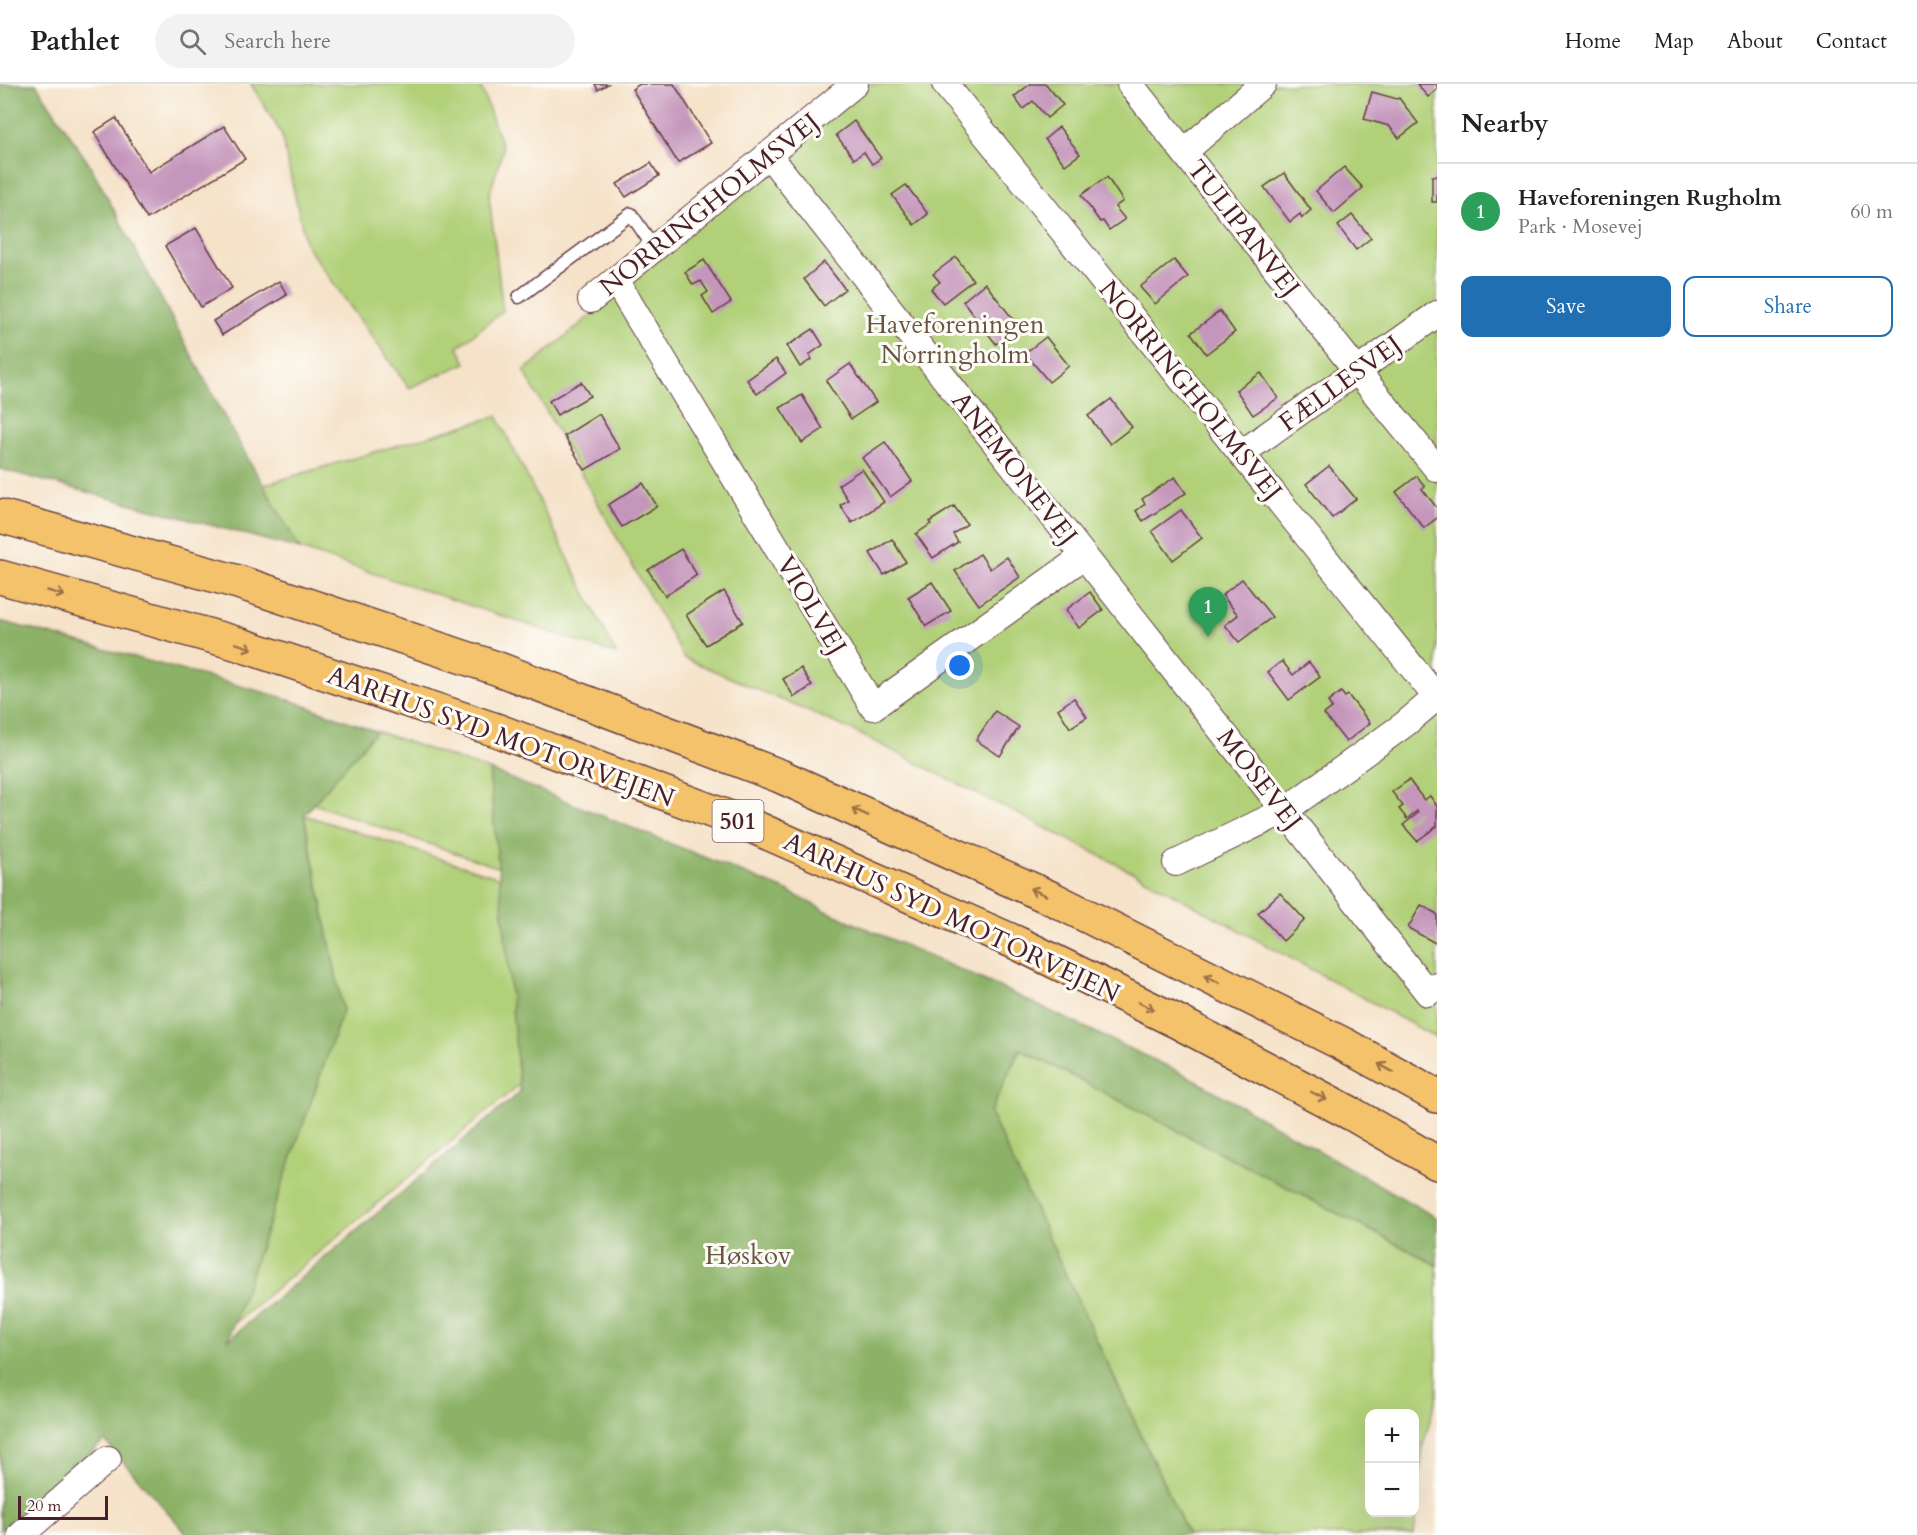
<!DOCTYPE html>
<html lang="en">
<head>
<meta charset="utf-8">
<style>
	:root { --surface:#fff; --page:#f2f2f2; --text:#202124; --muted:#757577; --line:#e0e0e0; --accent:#1f6fb2 }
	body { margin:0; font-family:Cardo,serif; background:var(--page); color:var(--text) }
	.controls { position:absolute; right:18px; bottom:18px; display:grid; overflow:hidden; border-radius:12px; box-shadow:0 6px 24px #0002 }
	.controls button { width:54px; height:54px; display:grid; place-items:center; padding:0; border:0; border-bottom:2px solid var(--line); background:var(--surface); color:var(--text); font:30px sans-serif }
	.scale { position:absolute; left:18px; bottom:15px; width:90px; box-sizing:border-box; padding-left:6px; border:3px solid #4a1f2b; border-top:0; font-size:16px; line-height:21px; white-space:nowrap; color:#4a1f2b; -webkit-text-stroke:4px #fdfcf7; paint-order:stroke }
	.you { position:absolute; left:960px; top:582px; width:21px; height:21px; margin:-15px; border:4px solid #fff; border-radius:50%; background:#1a73e8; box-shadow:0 0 0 9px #1a73e833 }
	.badge { display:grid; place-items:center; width:39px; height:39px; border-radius:50%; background:var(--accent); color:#fff; font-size:20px; font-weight:700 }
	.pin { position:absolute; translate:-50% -50px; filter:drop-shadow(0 2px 3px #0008) }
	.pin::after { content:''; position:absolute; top:32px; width:21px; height:18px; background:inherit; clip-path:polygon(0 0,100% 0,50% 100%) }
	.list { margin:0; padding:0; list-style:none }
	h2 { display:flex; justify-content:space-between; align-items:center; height:78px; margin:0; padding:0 24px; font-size:26px }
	h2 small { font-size:20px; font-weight:400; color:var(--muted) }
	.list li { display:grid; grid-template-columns:39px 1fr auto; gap:18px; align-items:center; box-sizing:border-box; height:96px; padding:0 24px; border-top:2px solid var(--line) }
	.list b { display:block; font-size:22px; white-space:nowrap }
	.list p { margin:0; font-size:20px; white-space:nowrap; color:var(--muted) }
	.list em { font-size:20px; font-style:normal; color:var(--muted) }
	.actions { display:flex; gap:12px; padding:18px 24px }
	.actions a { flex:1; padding:14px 0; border:2px solid var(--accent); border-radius:12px; text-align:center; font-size:21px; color:var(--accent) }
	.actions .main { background:var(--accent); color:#fff }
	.icon { flex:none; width:33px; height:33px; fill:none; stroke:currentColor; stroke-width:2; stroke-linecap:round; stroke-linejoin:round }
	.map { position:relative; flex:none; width:1437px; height:1451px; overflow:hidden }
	header { display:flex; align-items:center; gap:36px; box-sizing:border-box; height:84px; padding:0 30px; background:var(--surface); border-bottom:2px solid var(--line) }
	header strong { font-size:28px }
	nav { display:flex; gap:33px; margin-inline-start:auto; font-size:21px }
	.search { width:420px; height:54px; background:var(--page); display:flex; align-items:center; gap:15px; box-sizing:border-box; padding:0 21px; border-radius:33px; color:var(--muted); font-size:22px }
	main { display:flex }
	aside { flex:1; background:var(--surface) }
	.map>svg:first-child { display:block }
	.green { fill:#b1d078; stroke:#7e7852; stroke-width:1.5; fill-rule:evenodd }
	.forest { fill:#8cb268; stroke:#6b684a; stroke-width:1.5 }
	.building { fill:#c596bc }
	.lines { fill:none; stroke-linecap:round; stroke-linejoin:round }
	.service-casing { stroke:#643c43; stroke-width:15 }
	.minor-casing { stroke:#643c43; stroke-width:28 }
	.motorway-casing { stroke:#643c43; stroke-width:36 }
	.service { stroke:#fff; stroke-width:12 }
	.minor { stroke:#fff; stroke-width:26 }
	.motorway { stroke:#f3c26a; stroke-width:33 }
	.oneway { stroke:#9e704a }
	.labels { text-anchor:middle; stroke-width:6; stroke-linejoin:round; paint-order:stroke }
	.shield { fill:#fdfcf7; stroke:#806168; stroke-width:1.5 }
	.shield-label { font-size:24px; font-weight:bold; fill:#4a1f2b }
	.street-label { font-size:26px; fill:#4a1f2b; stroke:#fdfcf7 }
	.park-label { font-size:26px; fill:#695442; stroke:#fdfcf7 }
</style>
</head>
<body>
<header>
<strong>Pathlet</strong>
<div class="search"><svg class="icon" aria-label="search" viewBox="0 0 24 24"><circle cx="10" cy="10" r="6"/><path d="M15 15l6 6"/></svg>Search here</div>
<nav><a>Home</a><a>Map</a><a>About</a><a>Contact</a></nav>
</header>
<main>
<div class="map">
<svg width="1437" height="1451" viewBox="0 0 1437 1451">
	<rect width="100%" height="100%" fill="#fdfcf7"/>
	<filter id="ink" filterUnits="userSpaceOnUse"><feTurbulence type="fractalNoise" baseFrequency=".0167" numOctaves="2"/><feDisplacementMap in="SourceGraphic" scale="12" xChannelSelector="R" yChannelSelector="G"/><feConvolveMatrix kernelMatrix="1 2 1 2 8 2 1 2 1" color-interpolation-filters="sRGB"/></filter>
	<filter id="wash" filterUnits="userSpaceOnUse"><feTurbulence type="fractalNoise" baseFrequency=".008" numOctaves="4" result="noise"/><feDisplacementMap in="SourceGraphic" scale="24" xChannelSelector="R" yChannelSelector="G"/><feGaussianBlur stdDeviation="1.35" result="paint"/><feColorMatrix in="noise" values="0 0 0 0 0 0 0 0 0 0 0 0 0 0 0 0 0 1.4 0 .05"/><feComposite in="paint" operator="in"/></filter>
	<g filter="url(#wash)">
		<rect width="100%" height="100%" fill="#f5e2c8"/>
		<g class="green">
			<path d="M251,0H480L503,65L489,112L503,227L458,263L466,279L409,304L306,161L281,49Z"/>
			<path d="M841,0H1437V954L1140,792L854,647L684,574L524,287L852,14Z"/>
			<path d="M497,332L616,570L300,465L263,401Z"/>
			<path d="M376,647L489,686L499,784L313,720Z"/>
			<path d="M304,731L500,794L520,1000L233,1240L343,926Z"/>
			<path d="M1020,965L1437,1181V1312L1423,1361L1414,1451H1188L990,1029ZM1370,1330H1414V1428H1370Z"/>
		</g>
		<g class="forest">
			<path d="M0,0H36L91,83L230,343L300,465L0,385Z"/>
			<path d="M0,537L281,613L376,647L304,731L343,926L228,1256L520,1008L489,686L785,806L822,825L999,903L1186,991L1437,1134V1181L1020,965L990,1029L1188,1451H188L105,1357L0,1446Z"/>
		</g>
		<g id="blocks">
			<g class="building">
				<path d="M595,0H608L598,6Z"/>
				<path d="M640,0H674L711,59L678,79L632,5Z"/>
				<path d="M1030,0H1046L1063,21L1047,34L1033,17L1023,25L1014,13Z"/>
				<path d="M1417,0H1437V6L1428,13Z"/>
				<path d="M1372,8L1397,15L1399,14L1418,39L1399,54L1389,42L1364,35Z"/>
				<path d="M116,34L149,88L224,42L245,75L147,135L94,48Z"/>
				<path d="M854,37L881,74L872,80L864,68L854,75L836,51Z"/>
				<path d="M1059,43L1080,70L1065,81L1045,55Z"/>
				<path d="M651,79L659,92L626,113L617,100Z"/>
				<path d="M1344,83L1363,104L1334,129L1316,107Z"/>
				<path d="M1284,89L1311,126L1302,134L1300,130L1290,138L1264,103Z"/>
				<rect x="1432" y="92" width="5" height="26"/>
				<path d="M1107,93L1123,117L1115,123L1125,135L1109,146L1103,137L1100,138L1081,111Z"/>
				<path d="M906,101L928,130L914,141L892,111Z"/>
				<path d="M1352,131L1371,154L1356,166L1338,142Z"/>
				<path d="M196,144L232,204L201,223L165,162Z"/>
				<path d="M956,173L973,196L943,219L931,205L940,198L933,190Z"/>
				<path d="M704,176L731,218L713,230L702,212L708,208L701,197L693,201L685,188Z"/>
				<path d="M1174,176L1188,193L1155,220L1140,203Z"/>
				<path d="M824,178L845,205L824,222L804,195Z"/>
				<path d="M279,197L287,211L222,251L213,237Z"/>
				<path d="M985,199L1019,243L996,260L963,217Z"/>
				<path d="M1220,227L1235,248L1206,270L1191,249Z"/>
				<path d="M813,245L823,261L809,271L812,275L800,283L787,262Z"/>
				<path d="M1046,253L1069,282L1049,298L1025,269Z"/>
				<path d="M776,275L786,289L757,310L747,296Z"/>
				<path d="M850,280L876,318L851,335L826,297Z"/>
				<path d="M1261,289L1278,314L1253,331L1236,306Z"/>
				<path d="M581,298L590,312L557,331L549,317Z"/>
				<path d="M802,311L823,345L802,359L780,324Z"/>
				<path d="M1111,315L1132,343L1110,360L1088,332Z"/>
				<path d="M599,330L620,365L585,386L564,352Z"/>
				<path d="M885,358L912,397L890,413L862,374Z"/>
				<path d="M1329,382L1356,415L1332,434L1306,400Z"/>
				<path d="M862,385L884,418L852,439L840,421L848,416L838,401Z"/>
				<path d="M1417,392L1425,403L1422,405L1437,424V434L1424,444L1396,408Z"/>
				<path d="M1175,393L1186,409L1143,437L1136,427L1145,420L1142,415Z"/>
				<path d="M643,399L657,422L622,443L608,421Z"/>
				<path d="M954,422L967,440L953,450L958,458L933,474L916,450L931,440L929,438Z"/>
				<path d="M1181,426L1202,454L1173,476L1152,447Z"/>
				<path d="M892,455L906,478L884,491L870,469Z"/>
				<path d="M681,465L697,491L665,512L648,486Z"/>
				<path d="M980,470L990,485L1007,473L1020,493L979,521L955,487Z"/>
				<path d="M1242,495L1272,533L1239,558L1225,541L1238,531L1222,511Z"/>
				<path d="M932,498L951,527L926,542L908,513Z"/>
				<path d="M724,507L743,538L706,561L686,531Z"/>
				<path d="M1090,508L1103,526L1079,544L1066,526Z"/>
				<path d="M1282,577L1293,591L1309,578L1320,593L1289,616L1268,588Z"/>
				<path d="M801,584L812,602L794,613L783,595Z"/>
				<path d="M1341,608L1345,613L1348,611L1370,639L1346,658L1324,630L1332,624L1328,618Z"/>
				<path d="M1074,614L1087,633L1070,644L1058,625Z"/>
				<path d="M995,627L1019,643L1000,672L976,656Z"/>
				<path d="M1409,696L1424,716L1430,712L1437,722V742L1417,757L1403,741L1418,729L1417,727L1407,735L1399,725L1403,722L1392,708Z"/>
				<path d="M1280,809L1305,836L1283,857L1258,829Z"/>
				<path d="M1421,821L1437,830V860L1408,844Z"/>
			</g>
		</g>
	</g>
	<g filter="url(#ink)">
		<use href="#blocks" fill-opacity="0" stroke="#643c43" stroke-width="1.5"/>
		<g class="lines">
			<g class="service-casing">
				<path id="service" d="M519,213L631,130L655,165"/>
			</g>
			<g class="minor-casing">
				<g id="minor">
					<path d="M945,0L1437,614"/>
					<path d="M1130,0L1357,287L1437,385"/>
					<path d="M1184,68L1263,0"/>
					<path d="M768,70L1428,909L1437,902"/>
					<path d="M616,197L873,623L1084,472"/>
					<path d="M591,216L855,0"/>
					<path d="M1242,369L1437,230"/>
					<path d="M1176,779L1284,727L1405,640L1437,613"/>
					<path d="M21,1451L108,1375"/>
				</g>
			</g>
			<g class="motorway-casing">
				<g id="motorway">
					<path d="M0,432L238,498L496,584L780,692L1053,815L1343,960L1437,1012"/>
					<path d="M0,493L232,558L496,646L754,743L1019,860L1176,937L1352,1030L1437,1079"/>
				</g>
			</g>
			<use href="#service" class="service"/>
			<use href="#minor" class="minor"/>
			<use href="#motorway" class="motorway"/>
		</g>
		<defs><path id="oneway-shaft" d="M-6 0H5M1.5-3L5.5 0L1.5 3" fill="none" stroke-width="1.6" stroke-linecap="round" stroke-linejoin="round" transform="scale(1.5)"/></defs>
		<g class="oneway">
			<use href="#oneway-shaft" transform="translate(56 509) rotate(16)"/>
			<use href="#oneway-shaft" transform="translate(244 562) rotate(19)"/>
			<use href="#oneway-shaft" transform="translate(860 728) rotate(-156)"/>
			<use href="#oneway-shaft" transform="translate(1038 808) rotate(-156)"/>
			<use href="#oneway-shaft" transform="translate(1212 895) rotate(-153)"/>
			<use href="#oneway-shaft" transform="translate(1146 922) rotate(26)"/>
			<use href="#oneway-shaft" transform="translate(1386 984) rotate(-151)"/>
			<use href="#oneway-shaft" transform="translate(1319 1012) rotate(28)"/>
		</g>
	</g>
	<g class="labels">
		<rect class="shield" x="712.5" y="716" width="51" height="42" rx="4.5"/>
		<g class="shield-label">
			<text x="738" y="745">501</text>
		</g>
		<g class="street-label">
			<text transform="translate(709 120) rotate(-39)" y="9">NORRINGHOLMSVEJ</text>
			<text transform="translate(1244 144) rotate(52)" y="9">TULIPANVEJ</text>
			<text transform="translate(1340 299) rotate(-36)" y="9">FÆLLESVEJ</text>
			<text transform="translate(1191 306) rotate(51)" y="9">NORRINGHOLMSVEJ</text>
			<text transform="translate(1015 384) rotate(52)" y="9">ANEMONEVEJ</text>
			<text transform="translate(812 521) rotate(59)" y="9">VIOLVEJ</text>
			<text transform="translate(501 652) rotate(20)" y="9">AARHUS SYD MOTORVEJEN</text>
			<text transform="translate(1260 695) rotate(52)" y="9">MOSEVEJ</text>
			<text transform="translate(952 833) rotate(25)" y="9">AARHUS SYD MOTORVEJEN</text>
		</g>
		<g class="park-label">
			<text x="955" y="249">Haveforeningen<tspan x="955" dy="30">Norringholm</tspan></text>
			<text x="748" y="1180">Høskov</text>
		</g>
	</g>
</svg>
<div class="controls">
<button>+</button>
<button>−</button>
</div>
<div class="scale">20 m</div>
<div class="you"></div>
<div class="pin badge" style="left:1208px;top:553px;background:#2e9e5b">1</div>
</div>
<aside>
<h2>Nearby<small></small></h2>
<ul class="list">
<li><span class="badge" style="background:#2e9e5b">1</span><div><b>Haveforeningen Rugholm</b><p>Park · Mosevej</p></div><em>60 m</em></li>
</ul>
<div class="actions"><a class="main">Save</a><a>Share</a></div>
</aside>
</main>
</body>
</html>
